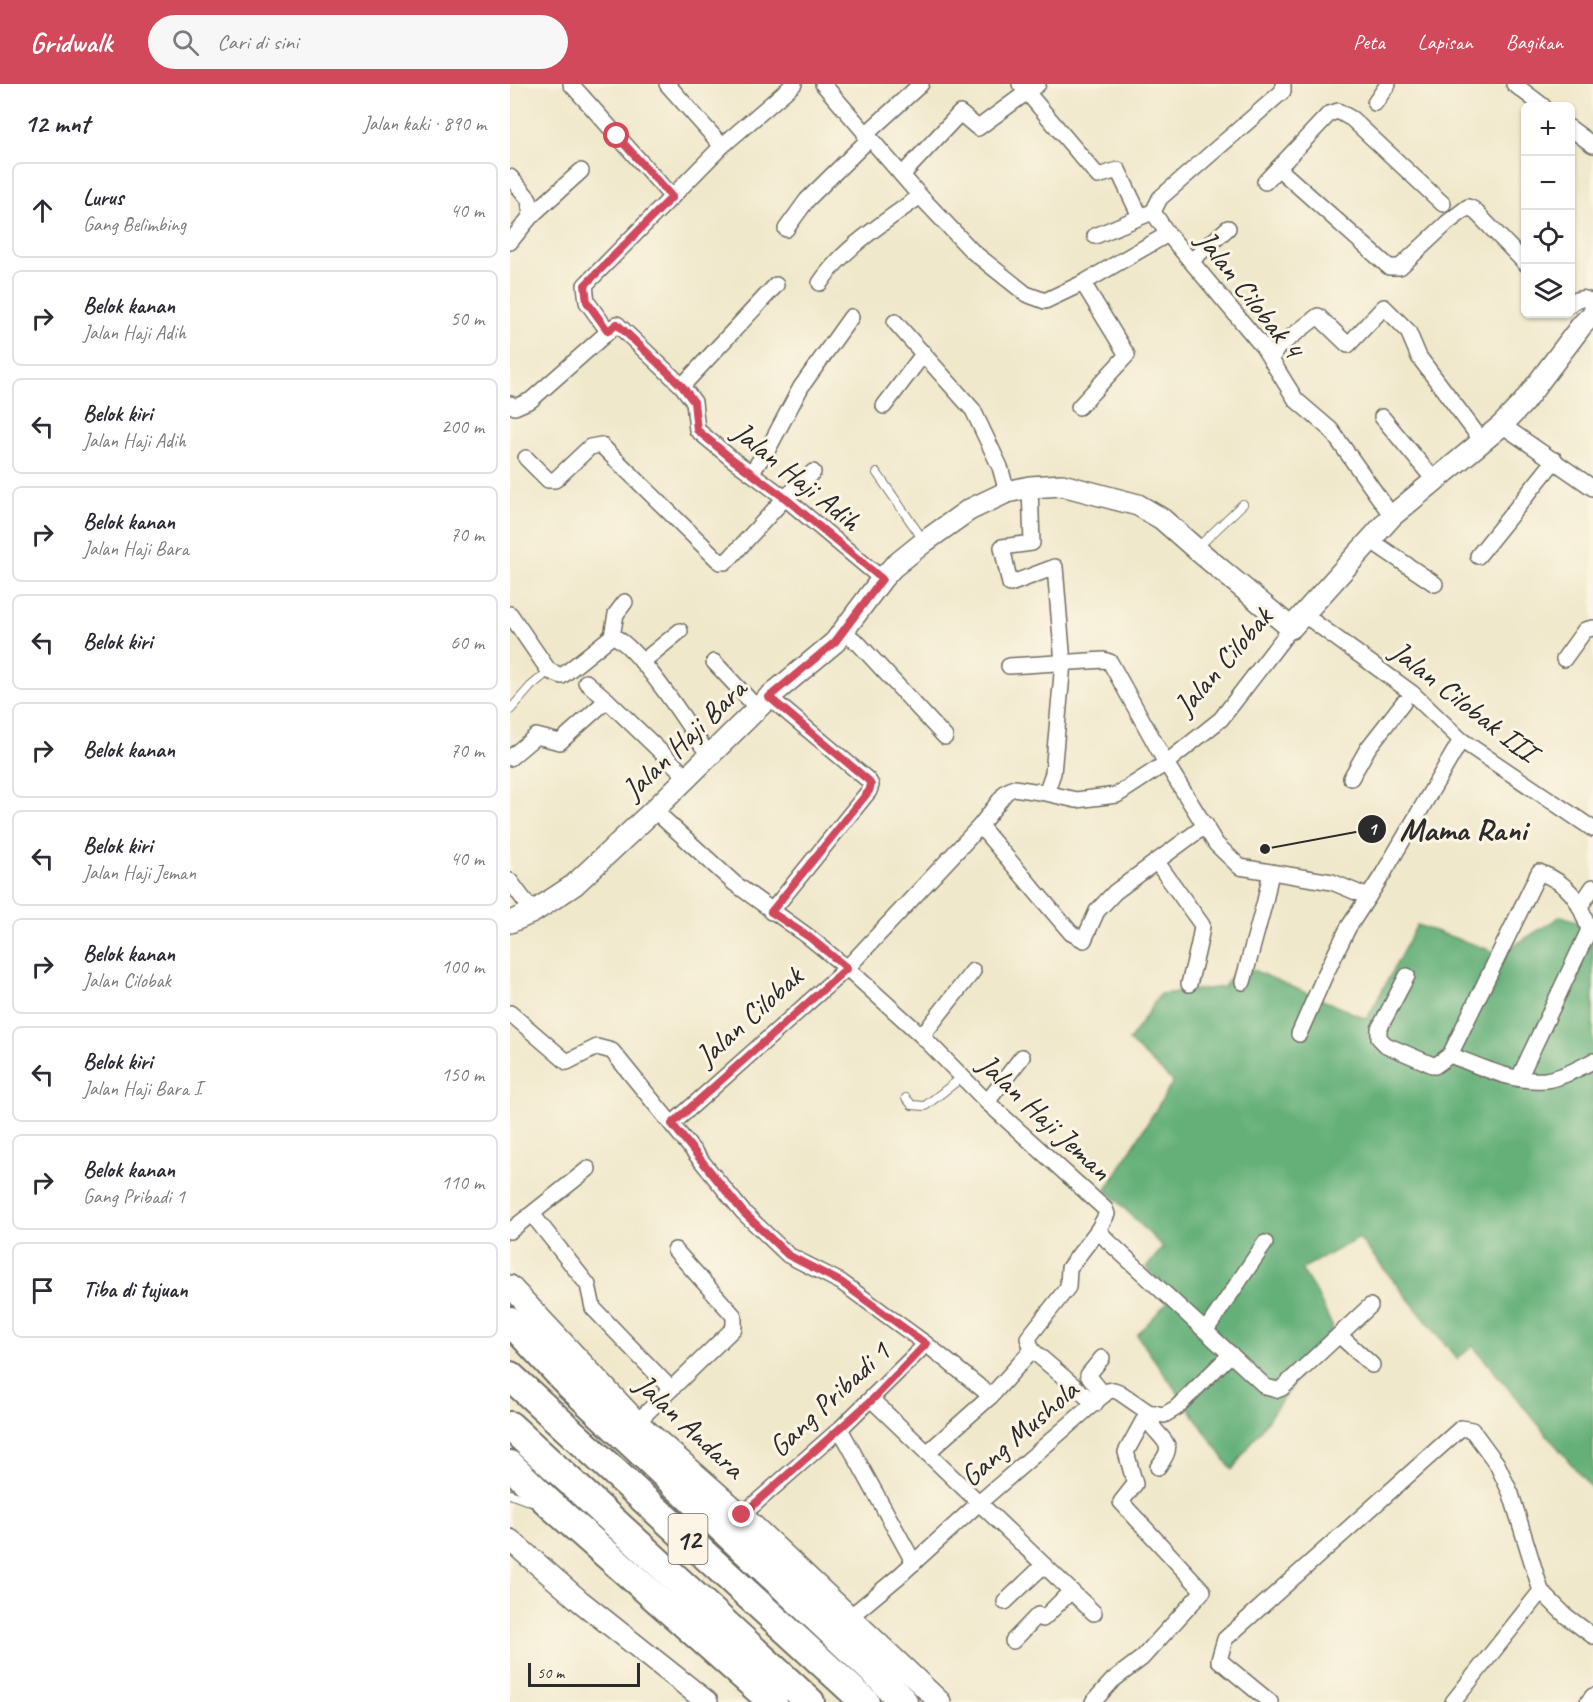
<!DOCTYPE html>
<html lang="id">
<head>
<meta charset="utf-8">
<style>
	:root { --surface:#fff; --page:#f7f7f7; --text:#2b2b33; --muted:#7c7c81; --line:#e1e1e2; --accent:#d1495b }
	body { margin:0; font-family:Caveat,sans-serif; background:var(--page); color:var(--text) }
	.controls { position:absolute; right:18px; top:18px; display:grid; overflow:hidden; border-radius:9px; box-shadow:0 2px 4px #0004 }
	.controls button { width:54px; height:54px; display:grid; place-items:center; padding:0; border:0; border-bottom:2px solid var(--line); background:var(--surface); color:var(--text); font:30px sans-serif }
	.scale { position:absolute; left:18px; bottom:15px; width:112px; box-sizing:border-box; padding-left:6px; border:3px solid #2b2b2b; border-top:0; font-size:16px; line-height:21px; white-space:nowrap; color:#2b2b2b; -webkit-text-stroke:4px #fcf5e5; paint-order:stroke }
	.stop { position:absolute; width:18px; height:18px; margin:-14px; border:4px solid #d1495b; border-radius:50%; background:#fff }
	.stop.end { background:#d1495b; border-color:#fff; box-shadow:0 2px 6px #0008 }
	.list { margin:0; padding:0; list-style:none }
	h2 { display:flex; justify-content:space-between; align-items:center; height:78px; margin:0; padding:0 24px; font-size:26px }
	h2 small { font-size:20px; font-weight:400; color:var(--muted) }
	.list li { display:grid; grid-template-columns:39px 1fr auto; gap:18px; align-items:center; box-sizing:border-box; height:96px; margin:0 12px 12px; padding:0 12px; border:2px solid var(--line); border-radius:9px }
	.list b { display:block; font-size:22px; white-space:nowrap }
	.list p { margin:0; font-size:20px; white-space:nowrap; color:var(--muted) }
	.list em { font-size:20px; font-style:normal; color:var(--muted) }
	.icon { flex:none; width:33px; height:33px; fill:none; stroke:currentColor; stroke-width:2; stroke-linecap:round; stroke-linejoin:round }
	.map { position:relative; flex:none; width:1083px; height:1618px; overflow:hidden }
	header { display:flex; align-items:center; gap:36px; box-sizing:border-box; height:84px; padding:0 30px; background:var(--accent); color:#fff }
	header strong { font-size:28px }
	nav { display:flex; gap:33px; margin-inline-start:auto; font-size:21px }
	.search { width:420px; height:54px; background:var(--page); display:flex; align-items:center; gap:15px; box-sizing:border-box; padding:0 21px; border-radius:33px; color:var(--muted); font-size:22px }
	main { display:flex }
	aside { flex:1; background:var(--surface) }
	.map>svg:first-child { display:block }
	.forest { fill:#65b079; stroke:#486e52; stroke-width:1.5 }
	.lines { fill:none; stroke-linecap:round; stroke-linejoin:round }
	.lane-casing { stroke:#706d63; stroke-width:10 }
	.street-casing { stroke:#706d63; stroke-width:18 }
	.secondary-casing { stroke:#706d63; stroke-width:24 }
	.highway-casing { stroke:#706d63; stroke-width:32 }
	.lane { stroke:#fff; stroke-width:8 }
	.street { stroke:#fff; stroke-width:15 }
	.secondary { stroke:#fff; stroke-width:21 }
	.highway { stroke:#fff; stroke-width:28 }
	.route { stroke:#d1495b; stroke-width:8 }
	.labels { text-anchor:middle; stroke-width:6; stroke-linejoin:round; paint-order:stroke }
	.shield { fill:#fcf5e5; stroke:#6a6863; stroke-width:1.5 }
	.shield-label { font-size:28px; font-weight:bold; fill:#2b2b2b }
	.street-label { font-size:30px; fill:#2b2b2b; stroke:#fcf5e5 }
	.leader { fill:none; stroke:#2b2b2b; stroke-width:2 }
	.callout-dot { fill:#2b2b2b; stroke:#fcf5e5; stroke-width:2 }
	.mark-label { font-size:18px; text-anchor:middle; font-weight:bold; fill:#fff }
	.callout-label { font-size:32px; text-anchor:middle; font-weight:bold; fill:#2b2b2b; stroke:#fcf5e5; stroke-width:6; stroke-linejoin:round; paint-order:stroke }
</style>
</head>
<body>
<header>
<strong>Gridwalk</strong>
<div class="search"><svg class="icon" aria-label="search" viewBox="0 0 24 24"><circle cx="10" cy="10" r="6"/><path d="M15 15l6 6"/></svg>Cari di sini</div>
<nav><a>Peta</a><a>Lapisan</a><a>Bagikan</a></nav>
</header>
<main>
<aside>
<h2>12 mnt<small>Jalan kaki · 890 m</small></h2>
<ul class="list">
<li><svg class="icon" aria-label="ahead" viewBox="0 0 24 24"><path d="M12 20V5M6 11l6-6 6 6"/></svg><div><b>Lurus</b><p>Gang Belimbing</p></div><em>40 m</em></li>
<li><svg class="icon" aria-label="right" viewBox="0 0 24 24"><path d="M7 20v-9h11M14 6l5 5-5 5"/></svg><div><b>Belok kanan</b><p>Jalan Haji Adih</p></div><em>50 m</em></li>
<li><svg class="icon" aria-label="left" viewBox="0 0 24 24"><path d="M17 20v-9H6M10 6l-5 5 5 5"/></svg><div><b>Belok kiri</b><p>Jalan Haji Adih</p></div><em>200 m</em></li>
<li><svg class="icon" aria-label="right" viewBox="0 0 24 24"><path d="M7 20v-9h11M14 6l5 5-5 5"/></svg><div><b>Belok kanan</b><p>Jalan Haji Bara</p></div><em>70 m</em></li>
<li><svg class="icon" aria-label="left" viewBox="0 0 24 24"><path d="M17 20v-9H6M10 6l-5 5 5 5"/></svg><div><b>Belok kiri</b></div><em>60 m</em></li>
<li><svg class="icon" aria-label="right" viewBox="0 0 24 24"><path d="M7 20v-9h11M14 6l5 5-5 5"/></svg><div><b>Belok kanan</b></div><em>70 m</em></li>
<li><svg class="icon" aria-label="left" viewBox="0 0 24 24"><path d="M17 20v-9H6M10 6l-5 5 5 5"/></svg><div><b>Belok kiri</b><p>Jalan Haji Jeman</p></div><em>40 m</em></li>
<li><svg class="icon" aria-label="right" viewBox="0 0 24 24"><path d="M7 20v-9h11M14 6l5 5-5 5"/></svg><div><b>Belok kanan</b><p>Jalan Cilobak</p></div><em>100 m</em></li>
<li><svg class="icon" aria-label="left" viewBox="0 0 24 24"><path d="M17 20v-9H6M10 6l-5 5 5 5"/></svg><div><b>Belok kiri</b><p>Jalan Haji Bara I</p></div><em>150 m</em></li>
<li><svg class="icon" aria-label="right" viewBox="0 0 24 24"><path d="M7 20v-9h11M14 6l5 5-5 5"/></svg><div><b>Belok kanan</b><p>Gang Pribadi 1</p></div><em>110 m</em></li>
<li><svg class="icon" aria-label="arrive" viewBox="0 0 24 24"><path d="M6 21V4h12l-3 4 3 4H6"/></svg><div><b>Tiba di tujuan</b></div></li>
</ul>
</aside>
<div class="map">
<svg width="1083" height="1618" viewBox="0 0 1083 1618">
	<rect width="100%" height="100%" fill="#fcf5e5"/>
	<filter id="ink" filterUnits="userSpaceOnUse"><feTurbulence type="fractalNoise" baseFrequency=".0167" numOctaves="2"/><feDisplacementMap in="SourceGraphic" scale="12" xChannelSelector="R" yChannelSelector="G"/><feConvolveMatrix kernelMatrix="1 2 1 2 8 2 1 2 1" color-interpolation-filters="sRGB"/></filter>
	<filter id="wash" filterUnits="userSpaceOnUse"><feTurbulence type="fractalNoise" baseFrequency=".008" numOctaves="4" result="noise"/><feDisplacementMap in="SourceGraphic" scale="24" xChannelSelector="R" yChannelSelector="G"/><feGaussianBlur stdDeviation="1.35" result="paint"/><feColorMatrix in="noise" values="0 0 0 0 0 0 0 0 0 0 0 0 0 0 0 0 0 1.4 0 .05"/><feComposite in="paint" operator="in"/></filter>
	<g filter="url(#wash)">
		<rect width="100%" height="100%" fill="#f0e8cb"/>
		<path class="forest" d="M1051,832L1083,842V1406L963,1262L947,1275L849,1154L791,1185L807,1210L823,1244L722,1386L627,1251L664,1211L636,1184L653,1163L596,1106L663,998L619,957L650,910L714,903L729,880L857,935L907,841L991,870Z"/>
	</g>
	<g filter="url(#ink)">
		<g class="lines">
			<g class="lane-casing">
				<g id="lane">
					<path d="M367,389L414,457"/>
					<path d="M687,464L733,420"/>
					<path d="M0,626L21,602L39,587"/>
					<path d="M396,1014L402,1021L415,1022L451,994"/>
					<path d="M0,1410L16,1416L26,1417"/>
				</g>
			</g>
			<g class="street-casing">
				<g id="street">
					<path d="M61,0L162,113"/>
					<path d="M157,0L212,62"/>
					<path d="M313,0L410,112L462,167L516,210L535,217L573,199L658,150"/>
					<path d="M510,0L588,92L608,86L630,132"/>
					<path d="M773,0V7L650,114L643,128L658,150L753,263L786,316L821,346L882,432"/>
					<path d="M1004,0L1033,22"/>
					<path d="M865,19L878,0"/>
					<path d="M1060,44L1083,61"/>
					<path d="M355,51L411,0"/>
					<path d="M768,84L879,183H890L937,139L958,123L963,125L1016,180"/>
					<path d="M392,91L450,29L468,44L528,0"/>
					<path d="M0,93L19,115L21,132L0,158"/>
					<path d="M755,98L819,30L828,27L842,35L933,120"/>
					<path d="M21,132L71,87"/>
					<path d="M276,145L297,116L359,55"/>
					<path d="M585,152L640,129"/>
					<path d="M681,177L718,144"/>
					<path d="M310,199C334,163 375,138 410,112"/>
					<path d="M1060,220C1069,213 1074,213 1083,219"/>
					<path d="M385,238L463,326L490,383L497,408"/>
					<path d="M98,247L77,218L75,201L212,62L284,0"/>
					<path d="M761,275L768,263L808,232L838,261L874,223L898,247L909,273L972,357"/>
					<path d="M172,302L266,201"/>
					<path d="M0,320L5,323L21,316L107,240L172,302L184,318L187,346L222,375L275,414L372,495"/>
					<path d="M374,322L414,269"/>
					<path d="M569,323L617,271L573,199"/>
					<path d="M872,333L925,397"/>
					<path d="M992,341L1083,404"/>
					<path d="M16,374L38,396H45L80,363L91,361L210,478H215L220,474L275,414L303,388"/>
					<path d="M241,389L258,365L291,303L341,233"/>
					<path d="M520,403L522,459L492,463L500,500L545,483L553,579L543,689L536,709"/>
					<path d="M860,456L925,500"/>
					<path d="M968,472L1045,376"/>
					<path d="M0,530L39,587L52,592L102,552C126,558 183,648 199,672"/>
					<path d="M793,530L902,609L951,656L1083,745"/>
					<path d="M334,548L349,560L435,653"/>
					<path d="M102,552L106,530L115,518"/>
					<path d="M1054,575L1075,546L1083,544"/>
					<path d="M132,578L170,547"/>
					<path d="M204,578L247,624"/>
					<path d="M499,582L594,576L600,578L656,679L706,760L730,783L822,798L858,813"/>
					<path d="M76,598L97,616"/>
					<path d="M259,613L358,696L361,701L359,707L261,828"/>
					<path d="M0,674L26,652L50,658L97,616L177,693"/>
					<path d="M841,694L858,664L893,619"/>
					<path d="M144,726L224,799L299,853L337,884L412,952L477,1018L595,1125L597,1130L588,1146L598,1157L756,1303L767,1306L772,1304L860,1222"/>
					<path d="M470,742L561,849L574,856L587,827L605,808L696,741"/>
					<path d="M646,777L692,841C690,861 684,880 679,900"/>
					<path d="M0,797L23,828"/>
					<path d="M1071,821L1083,803"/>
					<path d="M897,892L869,945V954L876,961L925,982L940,971L1029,788C1060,800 1069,815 1079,846L1009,994"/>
					<path d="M733,898L755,817L761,788"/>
					<path d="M0,929L57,978L87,963L102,967L233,1128L278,1171L331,1198L416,1260L481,1312"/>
					<path d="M789,950L815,891L838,844L873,790L951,656"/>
					<path d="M412,952L463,887"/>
					<path d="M940,971C969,982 1003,999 1035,996C1052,994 1069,984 1083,977"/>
					<path d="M477,1018L512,973"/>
					<path d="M162,1040L337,884L470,742L496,708L504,704L536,709L566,716L607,711L656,679L711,635L781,544"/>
					<path d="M22,1130L78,1201L83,1224L161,1305"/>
					<path d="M0,1147L78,1085"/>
					<path d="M696,1246L755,1159"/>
					<path d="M829,1251L862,1281"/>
					<path d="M592,1274L578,1291L594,1311"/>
					<path d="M362,1316L584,1529"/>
					<path d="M585,1320L522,1266L518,1254L558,1203L559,1184L588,1146"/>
					<path d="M644,1329L642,1342C657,1361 665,1361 648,1383"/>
					<path d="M127,1338L224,1244V1232L165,1166"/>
					<path d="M330,1345L404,1479"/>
					<path d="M417,1369L481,1312L522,1266"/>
					<path d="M232,1431L330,1345L416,1260"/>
					<path d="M495,1518L534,1481"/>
					<path d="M341,1532L388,1493L470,1418L598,1307L604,1306L609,1308L638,1328L654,1331L666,1324L721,1270"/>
					<path d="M503,1557L528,1531L533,1535L561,1507"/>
					<path d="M583,1618L603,1596L632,1574L693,1507L611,1418L625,1400L616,1368L638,1328"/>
					<path d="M760,1618L709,1576L715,1555L951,1344L962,1346L987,1380L1001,1410L1031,1507L1056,1532L1083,1552"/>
					<path d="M943,1618L1031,1507"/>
					<path d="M1078,1618L1083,1612"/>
				</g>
			</g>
			<g class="secondary-casing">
				<g id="secondary">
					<path d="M0,838L23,828L64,801L144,726L259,613L325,558L372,495L383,483L414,458L459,426L497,408L520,403L552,401L628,421L652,435L686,465L781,544L882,432L992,341L1013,319L1072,241L1083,230"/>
					<path d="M0,1202L127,1338L232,1431L430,1618"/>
					<path d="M0,1456L70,1517L197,1618"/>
				</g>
			</g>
			<g class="highway-casing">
				<g id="highway">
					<path d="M0,1237L58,1299L373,1596L393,1618"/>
					<path d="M0,1292L355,1618"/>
					<path d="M0,1342L300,1618"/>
					<path d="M0,1381L39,1419L263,1618"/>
				</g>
			</g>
			<use href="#lane" class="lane"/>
			<use href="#street" class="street"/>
			<use href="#secondary" class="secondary"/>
			<use href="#highway" class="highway"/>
		</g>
	</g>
	<g class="lines" filter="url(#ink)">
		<path class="route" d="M107,52L162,113L75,201L77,218L98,247L107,240L172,302L184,318L187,346L222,375L275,414L372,495L325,558L259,613L358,696L361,701L359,707L261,828L299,853L337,884L162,1040L233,1128L278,1171L331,1198L416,1260L362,1316L232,1431"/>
	</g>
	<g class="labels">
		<rect class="shield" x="158.5" y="1430" width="39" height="50" rx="4.5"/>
		<g class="shield-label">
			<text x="178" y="1465">12</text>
		</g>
		<g class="street-label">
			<text transform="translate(740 210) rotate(52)" y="10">Jalan Cilobak 4</text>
			<text transform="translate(287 392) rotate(39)" y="10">Jalan Haji Adih</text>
			<text transform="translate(713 577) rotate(-49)" y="10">Jalan Cilobak</text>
			<text transform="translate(954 617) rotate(38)" y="10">Jalan Cilobak III</text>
			<text transform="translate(174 655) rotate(-44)" y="10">Jalan Haji Bara</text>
			<text transform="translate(239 932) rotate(-42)" y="10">Jalan Cilobak</text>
			<text transform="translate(535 1033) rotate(43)" y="10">Jalan Haji Jeman</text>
			<text transform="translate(319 1315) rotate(-43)" y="10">Gang Pribadi 1</text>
			<text transform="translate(180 1342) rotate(43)" y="10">Jalan Andara</text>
			<text transform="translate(509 1349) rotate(-41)" y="10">Gang Mushola</text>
		</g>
	</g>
	<path class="leader" d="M755 765L862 745"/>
	<g class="callout-dot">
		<circle cx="755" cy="765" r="6"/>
		<circle cx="862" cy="745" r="15"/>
	</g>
	<g class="mark-label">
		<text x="862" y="751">1</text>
	</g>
	<g class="callout-label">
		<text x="953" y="756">Mama Rani</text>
	</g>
</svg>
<div class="controls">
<button>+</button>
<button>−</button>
<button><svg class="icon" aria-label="locate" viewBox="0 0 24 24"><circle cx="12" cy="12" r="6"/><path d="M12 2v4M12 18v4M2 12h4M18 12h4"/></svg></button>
<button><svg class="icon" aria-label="layers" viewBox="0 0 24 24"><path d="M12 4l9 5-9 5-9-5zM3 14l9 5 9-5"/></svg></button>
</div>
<div class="scale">50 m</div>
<div class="stop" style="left:107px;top:52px"></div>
<div class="stop end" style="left:232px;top:1431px"></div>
</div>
</main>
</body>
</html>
